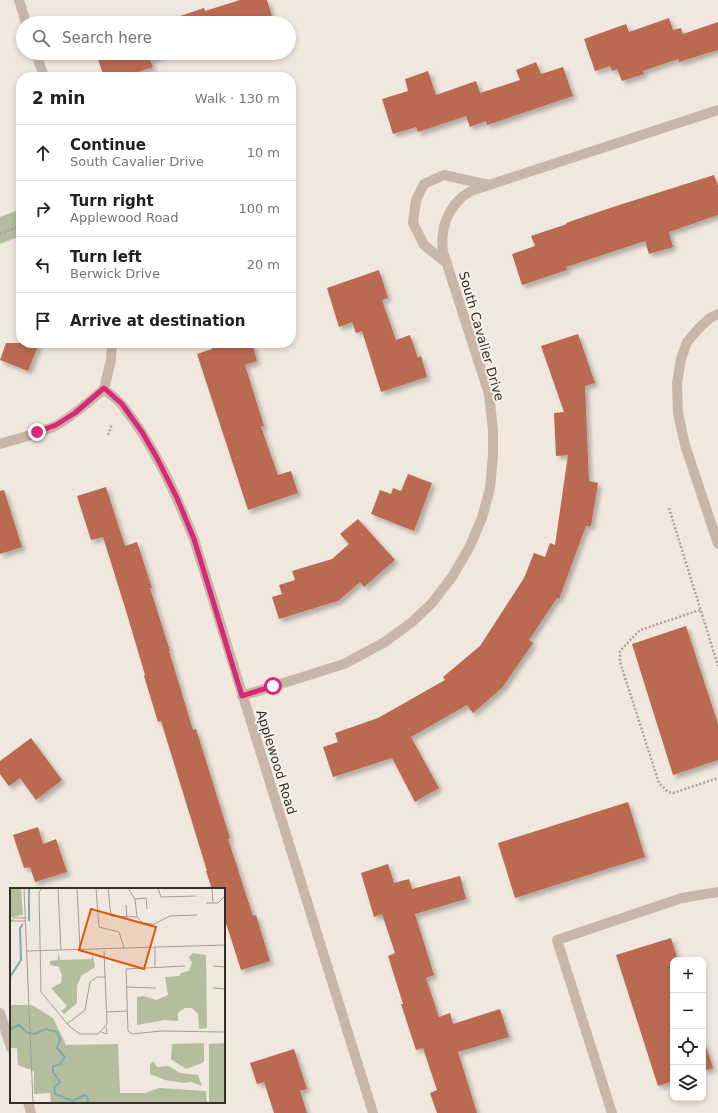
<!DOCTYPE html>
<html lang="en">
<head>
<meta charset="utf-8">
<style>
	:root { --surface:#fff; --page:#f2f2f2; --text:#202124; --muted:#757577; --line:#e0e0e0 }
	body { margin:0; font-family:"DejaVu Sans",sans-serif; background:var(--page); color:var(--text) }
	.controls { position:absolute; right:12px; bottom:12px; display:grid; overflow:hidden; border-radius:8px; box-shadow:0 2px 6px #0003 }
	.controls button { width:36px; height:36px; display:grid; place-items:center; padding:0; border:0; border-bottom:1px solid var(--line); background:var(--surface); color:var(--text); font:20px sans-serif }
	.stop { position:absolute; width:12px; height:12px; margin:-9px; border:3px solid #db2777; border-radius:50%; background:#fff }
	.stop.end { background:#db2777; border-color:#fff; box-shadow:0 1px 4px #0008 }
	.list { margin:0; padding:0; list-style:none }
	h2 { display:flex; justify-content:space-between; align-items:center; height:52px; margin:0; padding:0 16px; font-size:17px }
	h2 small { font-size:13px; font-weight:400; color:var(--muted) }
	.list li { display:grid; grid-template-columns:26px 1fr auto; gap:12px; align-items:center; box-sizing:border-box; height:56px; padding:0 16px; border-top:1px solid var(--line) }
	.list b { display:block; font-size:15px; white-space:nowrap }
	.list p { margin:0; font-size:13px; white-space:nowrap; color:var(--muted) }
	.list em { font-size:13px; font-style:normal; color:var(--muted) }
	.icon { flex:none; width:22px; height:22px; fill:none; stroke:currentColor; stroke-width:2; stroke-linecap:round; stroke-linejoin:round }
	.map { position:relative; flex:none; width:718px; height:1113px; overflow:hidden }
	.search { position:absolute; background:var(--surface); box-shadow:0 2px 6px #0003; left:16px; top:16px; width:280px; height:44px; display:flex; align-items:center; gap:10px; box-sizing:border-box; padding:0 14px; border-radius:22px; color:var(--muted); font-size:15px }
	.panel { position:absolute; background:var(--surface); box-shadow:0 2px 6px #0003; left:16px; top:72px; width:280px; height:276px; border-radius:16px }
	.map>svg:first-child { display:block }
	.green { fill:#b4be9f }
	.building { fill:#ba6a51; filter:url(#shadow) }
	.lines { fill:none; stroke-linecap:round; stroke-linejoin:round }
	.path { stroke:#b3a195; stroke-width:2.5; stroke-dasharray:2 2; stroke-linecap:butt }
	.service { stroke:#c7b7ab; stroke-width:10 }
	.minor { stroke:#c7b7ab; stroke-width:10 }
	.route { stroke:#db2777; stroke-width:5 }
	.labels { text-anchor:middle; stroke-width:4; stroke-linejoin:round; paint-order:stroke }
	.street-label { font-size:13px; fill:#352d29; stroke:#f8f1ea }
	.inset-river { fill:none; stroke:#7fa9aa; stroke-width:2 }
	.inset-road { fill:none; stroke:#a59d96; stroke-width:1 }
	.view { fill:#df570d; fill-opacity:0.15; stroke:#df570d; stroke-width:2 }
	.inset-edge { fill:none; stroke:#352d29; stroke-width:2 }
</style>
</head>
<body>
<div class="map">
<svg width="718" height="1113" viewBox="0 0 718 1113">
	<defs>
		<filter id="shadow"><feDropShadow dx="3.5" dy="3.5" stdDeviation="2" flood-color="#0004"/></filter>
	</defs>
	<rect width="100%" height="100%" fill="#f0e7de"/>
	<path class="green" d="M21,209V236L0,244V217Z"/>
	<g class="building">
		<path d="M240,0H267L274,23H159L204,8L205,11Z"/>
		<path d="M669,18L673,30L681,28L683,34L718,22V50L679,62L678,59L643,71L644,74L622,81L617,69L612,71L610,66L595,71L584,39L626,24L629,32Z"/>
		<path d="M96,53H171L150,60L153,67L124,77H104Z"/>
		<path d="M536,62L541,74L563,67L573,96L487,125L486,121L470,127L466,116L418,132L416,127L393,134L382,99L408,91L405,79L428,71L436,95L476,81L480,93L520,80L516,70Z"/>
		<path d="M714,175L718,186V215L669,232L673,247L649,254L645,241L566,267L567,270L522,285L512,254L535,246L531,236L567,224L566,223L613,207Z"/>
		<path d="M379,270L388,298L382,300L396,340L410,335L418,358L421,356L427,377L381,392L362,331L356,333L352,322L339,327L327,288Z"/>
		<path d="M578,334L595,383L585,386L589,481L598,483L591,526H586L559,599L557,598L529,640L533,643L502,688L473,713L467,705L411,737L439,788L415,802L392,758L333,777L323,747L338,742L335,733L378,718L445,680L443,677L480,646L524,578L534,553L545,557L550,543L555,545L568,455L556,456L554,413L564,412L541,346Z"/>
		<path d="M6,343H39L28,371L0,360Z"/>
		<path d="M210,343H252L257,361L245,365L264,426L261,427L278,475L291,471L298,493L248,510L197,354L212,349Z"/>
		<path d="M408,474L432,483L414,531L371,514L380,490L391,494L393,488L401,491Z"/>
		<path d="M106,487L125,546L137,542L152,588H150L170,651H169L193,730L196,729L230,838L228,839L253,916L256,915L270,961L241,970L224,917V889H212L206,871H207L161,721L158,722L144,676L145,675L127,614L103,537L91,540L77,496Z"/>
		<path d="M4,490L22,547L0,554V491Z"/>
		<path d="M358,519L395,560L364,587L360,582L338,601L279,619L272,597L282,594L279,585L295,580L292,571L332,559L349,544L340,534Z"/>
		<path d="M686,626L718,724V760L673,775L632,644Z"/>
		<path d="M31,738L62,780L36,800L20,778L9,786L0,774V761Z"/>
		<path d="M628,802L645,857L515,898L498,843Z"/>
		<path d="M38,827L43,844L56,839L67,872L35,882L30,867L24,868L13,835Z"/>
		<path d="M388,864L394,883L409,879L412,889L460,876L466,899L415,914L434,975L426,978L439,1017L450,1013L453,1024L500,1009L509,1037L458,1052L477,1113H437L430,1093L437,1090L423,1048L416,1050L401,1004H403L388,956L395,953L382,914L374,917L361,873Z"/>
		<path d="M671,938L678,960H673V1081L658,1086L616,955Z"/>
		<path d="M703,1037L713,1068L703,1071Z"/>
		<path d="M294,1049L307,1089L300,1091L307,1113H274L264,1082L257,1084L250,1063Z"/>
	</g>
	<g class="lines">
		<g class="path">
			<path d="M0,234L21,226"/>
			<path d="M108,435L112,424"/>
			<path d="M669,508L718,666"/>
			<path d="M700,610L640,630L620,651V662L659,783L668,792L673,793L718,778"/>
		</g>
		<path class="service" d="M612,1113L557,940L682,898L718,892"/>
		<g class="minor">
			<path d="M19,0L26,23"/>
			<path d="M36,53L44,77"/>
			<path d="M447,263L424,245L413,223L416,200L424,184L444,175L489,185"/>
			<path d="M718,314L710,318L699,328L687,342L681,359L677,383L678,413L685,445L718,544"/>
			<path d="M112,343L111,360L104,389C110,394 117,399 122,405C154,445 175,492 194,539L373,1113"/>
			<path d="M0,444C19,438 39,434 57,425C74,415 90,401 104,389"/>
			<path d="M242,696L344,664L385,642L412,622L432,603L452,577L469,548L482,518L490,488L493,455V430L489,394L443,252C440,228 448,205 469,192C475,189 483,187 489,185L718,110"/>
			<path d="M0,1013L11,1048"/>
			<path d="M28,1102L31,1113"/>
		</g>
	</g>
	<g class="lines">
		<path class="route" d="M37,432L56,425L75,413L104,388L122,404L142,432L157,458L177,498L194,539L242,696L273,686"/>
	</g>
	<g class="labels">
		<g class="street-label">
			<text transform="translate(482 336) rotate(74)" y="5">South Cavalier Drive</text>
			<text transform="translate(277 762) rotate(73)" y="5">Applewood Road</text>
		</g>
	</g>
	<g transform="translate(10 888)">
		<rect width="215" height="215" fill="#f0e7de"/>
		<path d="M0,0H11L13,27L0,30ZM82,63L85,79L71,88L67,98V115L54,126L51,123L57,118L41,100L51,95L52,88L49,79L40,77V73L48,72V64L50,72L82,71ZM183,65L196,67L197,140L189,141L188,126L182,120H175L168,125V133L154,132L127,137V109L134,108L146,112L158,107L155,89L169,88L171,85L179,83L182,75L179,69ZM0,117H22L43,130L56,157L108,156L110,205H135L149,200L196,203L197,215H41L40,205L24,206V183L8,177L7,160H0ZM194,155V173L192,175L176,181L161,171L162,156ZM215,155V215L199,214V156ZM143,173L147,179L159,178L170,185L188,187L192,198L181,194L173,195L155,192L140,186V177Z" fill="#b4be9f"/>
		<path class="inset-river" d="M19,33V0M0,89L11,72L10,40L13,36M0,141L9,137L18,145L25,146L36,141L47,144L50,151L47,160L55,169L49,177L43,178V184L50,194L44,199L45,206L63,213L75,207L79,212L76,215"/>
		<path class="inset-road" d="M14,0L23,215M32,0L29,4L31,104L59,138L70,146H88L97,136L94,63M48,0L51,62M67,0L70,61M86,0L89,39L109,44L114,60M98,0L101,28L127,29M118,0L125,11L127,29M148,0L151,9L186,8M202,0L203,15M125,11L136,10L137,21M196,15H208L215,8M116,17L117,30M127,29L133,35L144,36L160,28L187,27M1,33H16M0,34L4,30H16M145,59V79M17,63L215,57M175,78L116,81L118,143L122,146L151,143L215,144M203,78L215,79M116,99L146,100M203,100L215,101M97,124L117,123M57,136L75,122L80,94L87,89H96M91,144L97,146L96,139"/>
		<path class="view" d="M81,21L146,39L134,81L69,62Z"/>
		<rect width="215" height="215" class="inset-edge"/>
	</g>
</svg>
<div class="controls">
<button>+</button>
<button>−</button>
<button><svg class="icon" aria-label="locate" viewBox="0 0 24 24"><circle cx="12" cy="12" r="6"/><path d="M12 2v4M12 18v4M2 12h4M18 12h4"/></svg></button>
<button><svg class="icon" aria-label="layers" viewBox="0 0 24 24"><path d="M12 4l9 5-9 5-9-5zM3 14l9 5 9-5"/></svg></button>
</div>
<div class="stop" style="left:273px;top:686px"></div>
<div class="stop end" style="left:37px;top:432px"></div>
<div class="search"><svg class="icon" aria-label="search" viewBox="0 0 24 24"><circle cx="10" cy="10" r="6"/><path d="M15 15l6 6"/></svg>Search here</div>
<section class="panel">
<h2>2 min<small>Walk · 130 m</small></h2>
<ul class="list">
<li><svg class="icon" aria-label="ahead" viewBox="0 0 24 24"><path d="M12 20V5M6 11l6-6 6 6"/></svg><div><b>Continue</b><p>South Cavalier Drive</p></div><em>10 m</em></li>
<li><svg class="icon" aria-label="right" viewBox="0 0 24 24"><path d="M7 20v-9h11M14 6l5 5-5 5"/></svg><div><b>Turn right</b><p>Applewood Road</p></div><em>100 m</em></li>
<li><svg class="icon" aria-label="left" viewBox="0 0 24 24"><path d="M17 20v-9H6M10 6l-5 5 5 5"/></svg><div><b>Turn left</b><p>Berwick Drive</p></div><em>20 m</em></li>
<li><svg class="icon" aria-label="arrive" viewBox="0 0 24 24"><path d="M6 21V4h12l-3 4 3 4H6"/></svg><div><b>Arrive at destination</b></div></li>
</ul>
</section>
</div>
</body>
</html>
